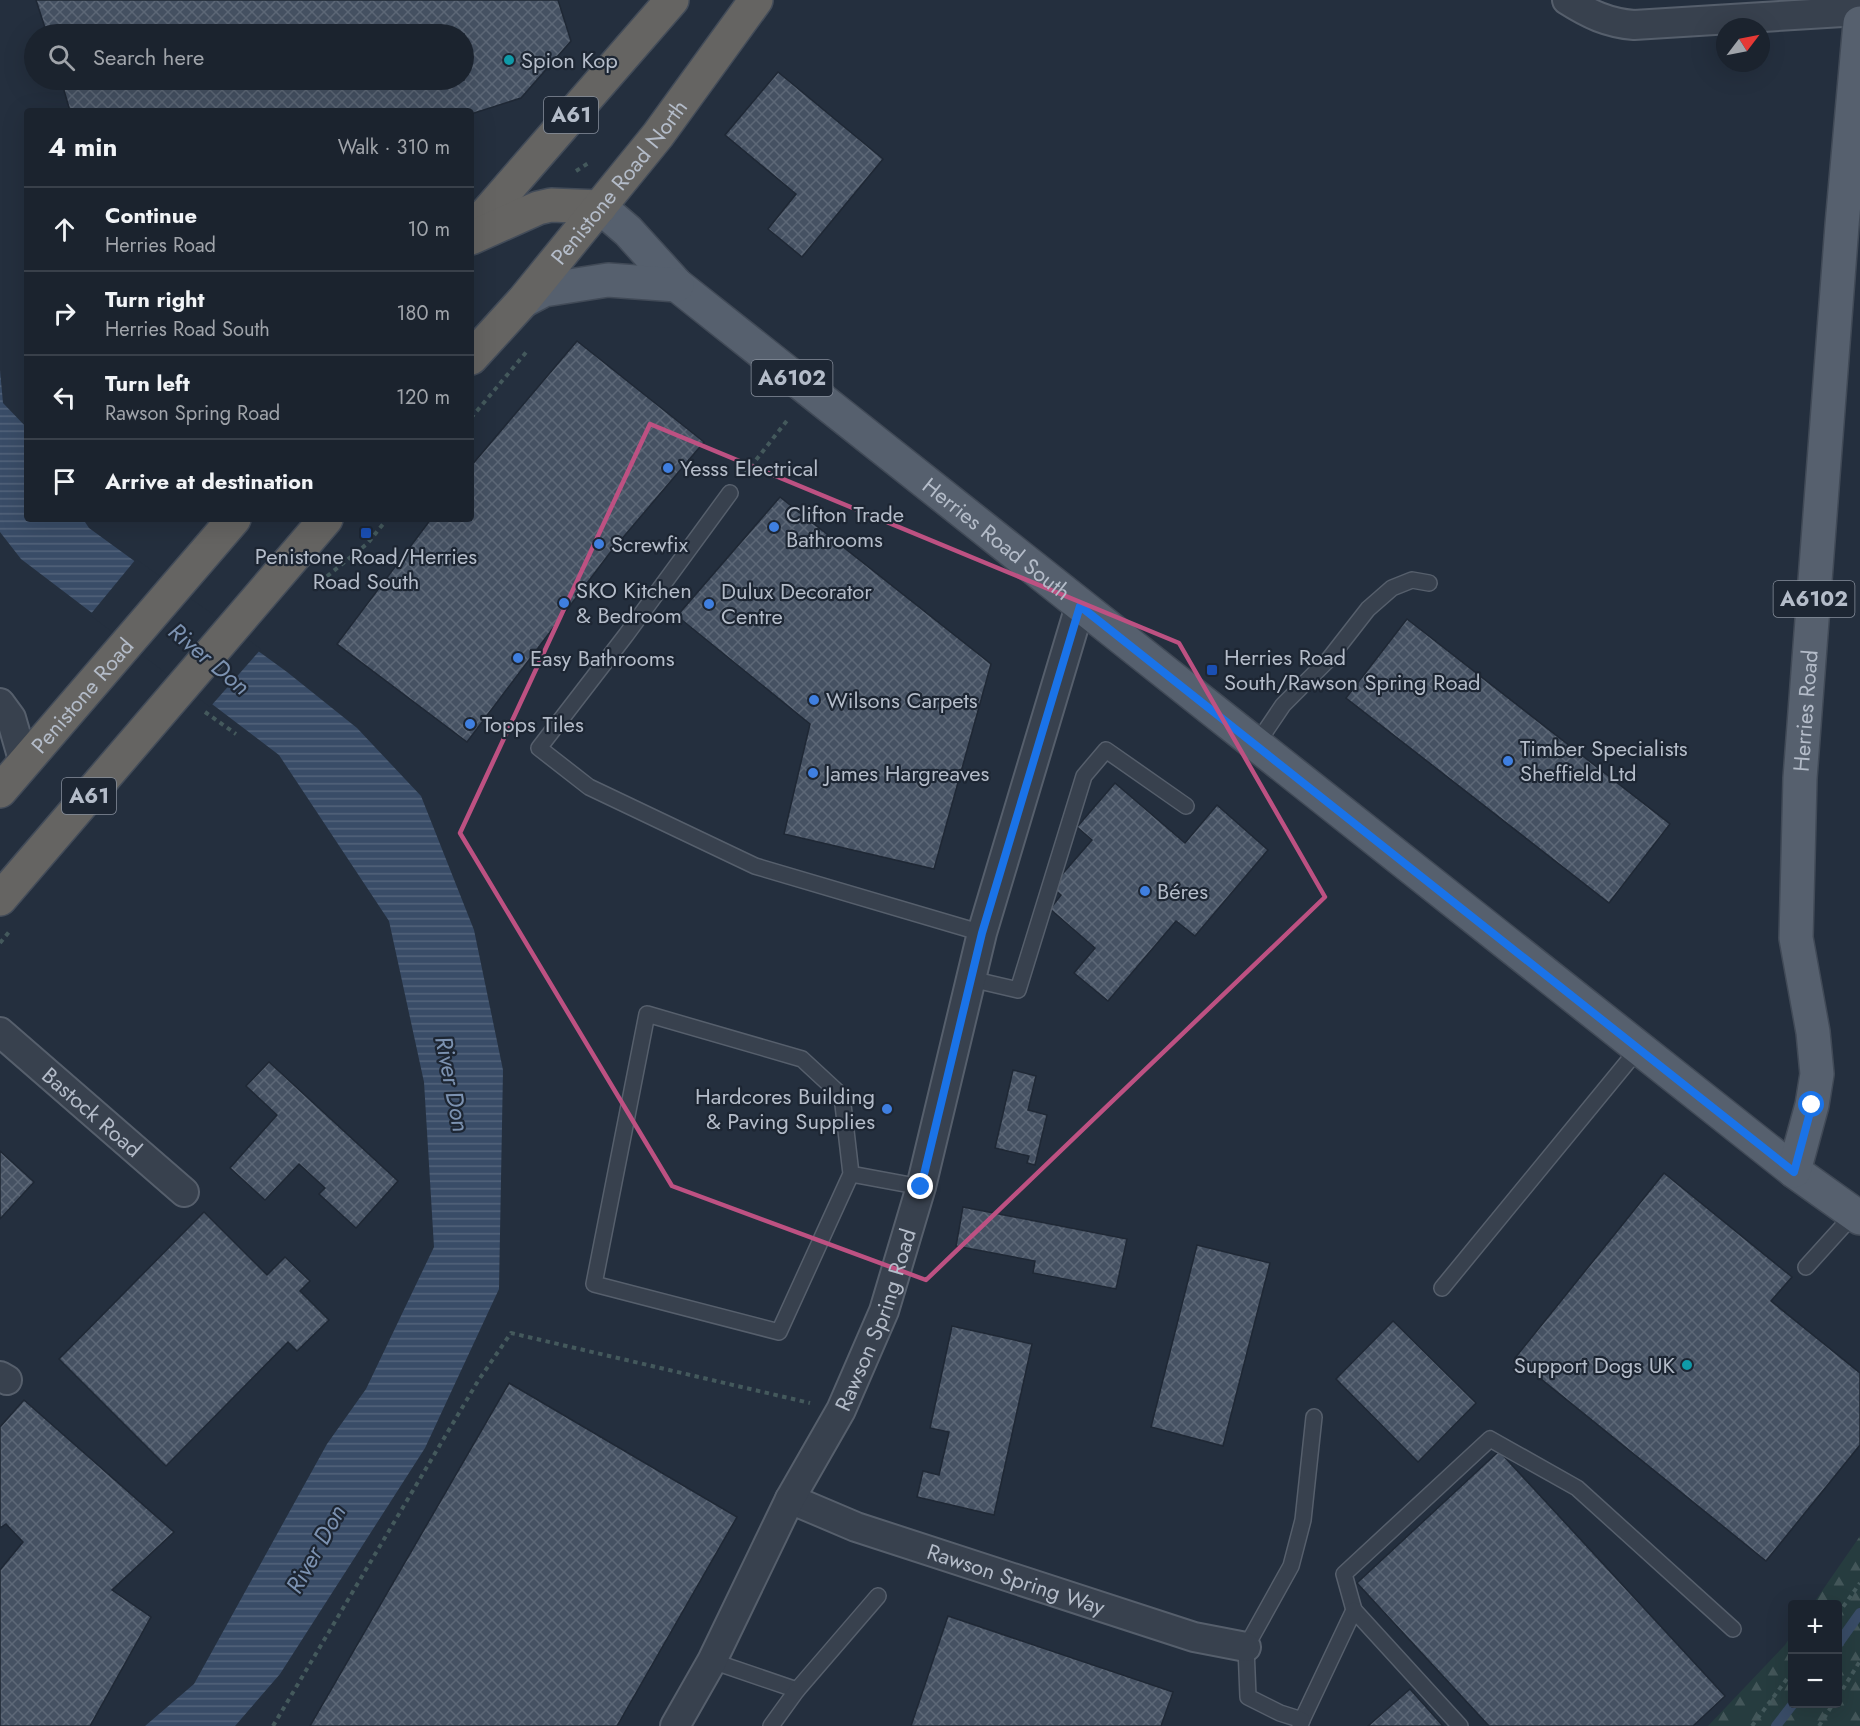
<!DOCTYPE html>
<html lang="en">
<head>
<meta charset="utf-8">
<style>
	:root { --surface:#1b232e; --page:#282f3a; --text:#f1f3f6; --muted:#a0a4aa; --line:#39404a }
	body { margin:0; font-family:Jost,sans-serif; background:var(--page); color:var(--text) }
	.controls { position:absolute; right:18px; bottom:18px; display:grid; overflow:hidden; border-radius:6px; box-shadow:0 6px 24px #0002 }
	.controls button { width:54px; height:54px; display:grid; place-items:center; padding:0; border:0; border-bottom:2px solid var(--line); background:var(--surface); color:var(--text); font:30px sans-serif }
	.compass { position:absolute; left:1716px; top:18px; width:54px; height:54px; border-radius:50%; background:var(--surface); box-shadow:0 6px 24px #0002; rotate:58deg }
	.stop { position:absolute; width:18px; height:18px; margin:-14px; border:4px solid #1a73e8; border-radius:50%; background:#fff }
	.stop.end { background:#1a73e8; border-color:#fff; box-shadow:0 2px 6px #0008 }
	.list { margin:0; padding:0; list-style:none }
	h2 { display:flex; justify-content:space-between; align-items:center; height:78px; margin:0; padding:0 24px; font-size:26px }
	h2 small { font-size:20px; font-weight:400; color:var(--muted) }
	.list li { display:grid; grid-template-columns:39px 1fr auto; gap:18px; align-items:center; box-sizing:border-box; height:84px; padding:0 24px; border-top:2px solid var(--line) }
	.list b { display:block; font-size:22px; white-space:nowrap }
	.list p { margin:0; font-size:20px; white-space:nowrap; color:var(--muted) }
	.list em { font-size:20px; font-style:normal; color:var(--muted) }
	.icon { flex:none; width:33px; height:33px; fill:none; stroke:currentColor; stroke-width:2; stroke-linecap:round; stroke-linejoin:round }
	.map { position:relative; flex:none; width:1860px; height:1726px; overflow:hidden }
	.search { position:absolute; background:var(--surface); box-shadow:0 6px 24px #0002; left:24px; top:24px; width:450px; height:66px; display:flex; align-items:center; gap:15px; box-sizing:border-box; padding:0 21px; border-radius:33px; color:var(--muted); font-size:22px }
	.panel { position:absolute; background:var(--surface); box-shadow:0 6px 24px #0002; left:24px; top:108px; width:450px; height:414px; border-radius:6px }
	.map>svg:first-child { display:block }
	.forest { fill:url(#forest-firs) }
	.water { fill:url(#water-rules) }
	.pier { fill:#242f3e }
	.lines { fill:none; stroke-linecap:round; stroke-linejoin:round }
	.stream { stroke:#394c67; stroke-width:10 }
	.building { fill:url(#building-cross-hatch); stroke:#1f2835; stroke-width:1.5 }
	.service-casing { stroke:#565f6c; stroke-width:18 }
	.minor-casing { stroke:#565f6c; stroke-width:32 }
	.primary-casing { stroke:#414a57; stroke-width:36 }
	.trunk-casing { stroke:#434c59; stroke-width:36 }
	.path { stroke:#44595c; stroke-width:4; stroke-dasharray:4.5 4.5; stroke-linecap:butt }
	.service { stroke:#38414e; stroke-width:15 }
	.minor { stroke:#38414e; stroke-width:28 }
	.primary { stroke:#56606e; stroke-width:33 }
	.trunk { stroke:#656462; stroke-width:33 }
	.route { stroke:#1a73e8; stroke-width:8 }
	.marked { fill:none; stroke:#bd5182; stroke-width:4.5; stroke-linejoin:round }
	.culture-dot { fill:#0f9aa8; stroke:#1d2633; stroke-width:2 }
	.shop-dot { fill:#3f7fe0; stroke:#1d2633; stroke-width:2 }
	.transit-dot { fill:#1a4fb4; stroke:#1d2633; stroke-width:2 }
	.labels { text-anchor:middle; stroke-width:4.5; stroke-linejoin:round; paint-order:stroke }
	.shield { fill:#1d2633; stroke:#878f9c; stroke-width:1.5 }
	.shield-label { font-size:21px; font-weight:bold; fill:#b4bcc9 }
	.poi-label { font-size:22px; fill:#b4bcc9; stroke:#1d2633; text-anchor:start }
	.street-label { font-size:22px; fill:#b4bcc9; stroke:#1d2633 }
	.water-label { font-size:24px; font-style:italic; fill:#7c92b1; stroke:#1d2633 }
</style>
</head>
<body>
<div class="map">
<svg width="1860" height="1726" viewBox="0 0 1860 1726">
	<defs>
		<pattern id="forest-firs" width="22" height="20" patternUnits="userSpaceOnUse" patternTransform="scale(1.5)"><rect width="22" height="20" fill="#263c3f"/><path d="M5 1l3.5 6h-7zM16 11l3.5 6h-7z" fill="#435659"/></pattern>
		<pattern id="water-rules" width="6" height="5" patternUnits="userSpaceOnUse" patternTransform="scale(1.5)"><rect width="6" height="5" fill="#394c67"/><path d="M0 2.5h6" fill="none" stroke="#53647b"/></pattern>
		<pattern id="building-cross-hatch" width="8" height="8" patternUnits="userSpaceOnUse" patternTransform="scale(1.5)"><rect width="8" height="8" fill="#455162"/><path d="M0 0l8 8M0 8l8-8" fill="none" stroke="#5d6877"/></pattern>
	</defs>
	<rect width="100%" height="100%" fill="#242f3e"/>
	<path class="forest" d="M1860,1536V1726H1708L1785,1645L1792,1634V1704H1838V1604H1813Z"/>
	<path class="water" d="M0,370L3,403L27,428V519H83L89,528L287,672L357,728L421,796L474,930L503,1070L499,1289L425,1448L280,1674L235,1726H145L194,1684L327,1444L366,1389L434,1247L424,1082L389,921L279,755L21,559L0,532Z"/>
	<path class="pier" d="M136,559L261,649L210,707L90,615Z"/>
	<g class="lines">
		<g class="stream">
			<path d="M1838,1644L1860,1613"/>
			<path d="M1776,1726L1793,1704"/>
		</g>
	</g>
	<g class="building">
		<path d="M36,0H558L571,41L521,98L471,114V111H70L61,80H464V34H47Z"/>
		<path d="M778,72L883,159L802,257L768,229L796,194L725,135Z"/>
		<path d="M577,341L704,442L609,554L467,742L337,644L431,519H471V466Z"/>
		<path d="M780,497L991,664L934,869L784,834L810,724L677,616Z"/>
		<path d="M1407,619L1670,824L1609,903L1346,698Z"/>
		<path d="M1115,783L1185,843L1217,805L1268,850L1195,936L1176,921L1108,1001L1074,973L1095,948L1050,909L1061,895L1051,887L1092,840L1077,827Z"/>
		<path d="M269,1062L398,1181L356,1228L319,1194L325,1188L299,1164L265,1200L230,1168L277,1115L246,1086Z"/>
		<path d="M1013,1070L1036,1076L1028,1110L1047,1115L1035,1165L1027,1163L1029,1156L995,1148Z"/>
		<path d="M0,1151L34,1182L0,1219Z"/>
		<path d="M1664,1173L1792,1277L1771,1301L1860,1373V1445L1766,1561L1515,1358Z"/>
		<path d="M963,1207L1127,1239L1116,1289L1033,1273L1035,1261L956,1246Z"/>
		<path d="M204,1212L267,1275L285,1257L310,1281L300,1291L329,1320L297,1351L288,1342L166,1466L59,1359Z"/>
		<path d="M1197,1245L1270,1263L1223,1446L1151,1427Z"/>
		<path d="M1393,1321L1476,1403L1418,1462L1336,1379Z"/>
		<path d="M952,1326L1032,1344L994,1515L917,1497L923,1471L939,1475L949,1432L930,1428Z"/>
		<path d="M509,1383L737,1517L617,1726H310Z"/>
		<path d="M24,1400L174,1532L112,1590L151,1617L90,1726H0V1570L23,1542L6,1524L0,1528V1427Z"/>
		<path d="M1499,1451L1725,1696L1693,1726H1489L1357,1583Z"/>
		<path d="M948,1616L1173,1692L1161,1726H911Z"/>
		<path d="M1410,1689L1443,1726H1368Z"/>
	</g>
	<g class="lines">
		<g class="service-casing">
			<g id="service">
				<path d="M730,493L626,635L539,748L589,787L755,866L982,933"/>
				<path d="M1256,745L1283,705L1329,659L1368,609L1392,588L1412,580L1429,583"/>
				<path d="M971,979L1018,990L1084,776L1106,750L1186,806"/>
				<path d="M851,1174L779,1332L594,1284L647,1014L802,1059L842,1096L851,1174L921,1187"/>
				<path d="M1806,1267L1854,1214"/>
				<path d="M1442,1288L1639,1048"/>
				<path d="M1354,1610L1344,1574L1490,1439L1577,1488L1733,1629"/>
				<path d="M712,1661L797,1690"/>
				<path d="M1302,1720L1354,1610L1460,1726"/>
				<path d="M771,1726L797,1690L878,1596"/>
				<path d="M1300,1726L1302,1720L1280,1713L1248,1697L1246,1647L1291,1566L1303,1520L1314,1417"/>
			</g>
		</g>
		<g class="minor-casing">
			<g id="minor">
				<path d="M1567,0C1589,14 1608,23 1634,25L1860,11"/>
				<path d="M0,703L11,718L24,763"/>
				<path id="s1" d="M0,1032L184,1192"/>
				<path d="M0,1376L7,1380"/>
				<path id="s2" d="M790,1499L856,1527L1194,1637L1246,1647"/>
				<path id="s3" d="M675,1726L712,1661L790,1499L841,1410L884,1311L921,1187L982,933L1080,606"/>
			</g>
		</g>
		<g class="primary-casing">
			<g id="primary">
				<path id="s4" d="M600,207L628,231L677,285L1794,1171L1860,1218"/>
				<path d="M523,301L544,290L608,280L677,285"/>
				<path id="s5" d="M1794,1171L1812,1105L1817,1074L1813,1032L1796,938L1800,778L1842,225L1860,23"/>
			</g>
		</g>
		<g class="trunk-casing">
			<g id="trunk">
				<path d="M471,231L672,0"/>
				<path d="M471,238L538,208L551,205L600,207"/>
				<path id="s6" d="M471,358L523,301L658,135L756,0"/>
				<path id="s7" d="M0,791L234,519"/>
				<path d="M0,899L326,519"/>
			</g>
		</g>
		<g class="path">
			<path d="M576,171L590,162"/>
			<path d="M471,418L528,350"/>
			<path d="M745,474L789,418"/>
			<path d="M320,582L368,543L387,519"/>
			<path d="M205,712L236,734"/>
			<path d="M0,943L9,932"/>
			<path d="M1838,1614L1860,1583"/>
			<path d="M1838,1697L1860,1661"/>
			<path d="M273,1726L478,1381L511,1333L810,1403"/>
			<path d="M1752,1726L1792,1672"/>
			<path d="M1819,1726L1833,1704"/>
		</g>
		<use href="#service" class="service"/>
		<use href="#minor" class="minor"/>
		<use href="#primary" class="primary"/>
		<use href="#trunk" class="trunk"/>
	</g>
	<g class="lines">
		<path class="route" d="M921,1187L982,933L1080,606L1794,1172L1812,1105"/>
	</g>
	<path class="marked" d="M650,424L1179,643L1325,897L926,1280L672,1186L460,833Z"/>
	<g class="culture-dot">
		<circle cx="509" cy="60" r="6"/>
		<circle cx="1687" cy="1365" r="6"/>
	</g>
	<g class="shop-dot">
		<circle cx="668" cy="468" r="6"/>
		<circle cx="774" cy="527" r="6"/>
		<circle cx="599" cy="544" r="6"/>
		<circle cx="564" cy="603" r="6"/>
		<circle cx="709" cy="604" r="6"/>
		<circle cx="518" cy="658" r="6"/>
		<circle cx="814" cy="700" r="6"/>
		<circle cx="470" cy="724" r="6"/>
		<circle cx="1508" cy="761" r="6"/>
		<circle cx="813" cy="773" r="6"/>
		<circle cx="1145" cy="891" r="6"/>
		<circle cx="887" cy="1109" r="6"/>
	</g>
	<g class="transit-dot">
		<rect x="360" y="527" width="12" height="12" rx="3"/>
		<rect x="1206" y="664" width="12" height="12" rx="3"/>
	</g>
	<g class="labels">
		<g class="shield">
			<rect x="544" y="97" width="54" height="36" rx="4.5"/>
			<rect x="751.5" y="360" width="81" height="36" rx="4.5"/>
			<rect x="1773.5" y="581" width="81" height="36" rx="4.5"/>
			<rect x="62" y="778" width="54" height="36" rx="4.5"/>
		</g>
		<g class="shield-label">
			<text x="571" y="122">A61</text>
			<text x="792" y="385">A6102</text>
			<text x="1814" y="606">A6102</text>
			<text x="89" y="803">A61</text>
		</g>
		<g class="poi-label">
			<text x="521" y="68">Spion Kop</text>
			<text x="680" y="476">Yesss Electrical</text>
			<text x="786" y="522">Clifton Trade<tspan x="786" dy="25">Bathrooms</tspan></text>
			<text x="611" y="552">Screwfix</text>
			<text x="366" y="564" text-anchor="middle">Penistone Road/Herries<tspan x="366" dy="25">Road South</tspan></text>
			<text x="576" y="598">SKO Kitchen<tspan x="576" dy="25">&amp; Bedroom</tspan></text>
			<text x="721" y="599">Dulux Decorator<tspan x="721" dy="25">Centre</tspan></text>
			<text x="1224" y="665">Herries Road<tspan x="1224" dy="25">South/Rawson Spring Road</tspan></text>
			<text x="530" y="666">Easy Bathrooms</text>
			<text x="826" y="708">Wilsons Carpets</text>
			<text x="482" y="732">Topps Tiles</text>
			<text x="1520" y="756">Timber Specialists<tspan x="1520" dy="25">Sheffield Ltd</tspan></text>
			<text x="825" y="781">James Hargreaves</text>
			<text x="1157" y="899">Béres</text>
			<text x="875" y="1104" text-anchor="end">Hardcores Building<tspan x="875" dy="25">&amp; Paving Supplies</tspan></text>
			<text x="1675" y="1373" text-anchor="end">Support Dogs UK</text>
		</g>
		<g class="street-label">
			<text dy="8" stroke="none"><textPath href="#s6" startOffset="230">Penistone Road North</textPath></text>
			<text dy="8" stroke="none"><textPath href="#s4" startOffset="518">Herries Road South</textPath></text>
			<text dy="8" stroke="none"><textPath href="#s7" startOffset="126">Penistone Road</textPath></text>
			<text dy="8" stroke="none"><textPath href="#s5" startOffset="465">Herries Road</textPath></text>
			<text dy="8" stroke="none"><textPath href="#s1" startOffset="122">Bastock Road</textPath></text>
			<text dy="8" stroke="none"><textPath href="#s3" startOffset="454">Rawson Spring Road</textPath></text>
			<text dy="8" stroke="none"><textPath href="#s2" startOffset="240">Rawson Spring Way</textPath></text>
		</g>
		<g class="water-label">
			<text transform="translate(209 659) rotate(40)" y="8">River Don</text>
			<text transform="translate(452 1084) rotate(79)" y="8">River Don</text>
			<text transform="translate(316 1549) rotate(-61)" y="8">River Don</text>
		</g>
	</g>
</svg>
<div class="controls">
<button>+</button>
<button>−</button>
</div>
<svg class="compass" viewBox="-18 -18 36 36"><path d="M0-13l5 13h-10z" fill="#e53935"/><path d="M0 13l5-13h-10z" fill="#a0a4aa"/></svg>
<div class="stop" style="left:1812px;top:1105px"></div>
<div class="stop end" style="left:921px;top:1187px"></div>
<div class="search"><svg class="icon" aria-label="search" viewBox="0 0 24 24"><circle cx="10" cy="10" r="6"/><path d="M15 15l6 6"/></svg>Search here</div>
<section class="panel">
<h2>4 min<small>Walk · 310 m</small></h2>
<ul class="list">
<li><svg class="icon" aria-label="ahead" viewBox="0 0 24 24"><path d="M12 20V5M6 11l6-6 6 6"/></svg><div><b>Continue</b><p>Herries Road</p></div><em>10 m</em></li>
<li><svg class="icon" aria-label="right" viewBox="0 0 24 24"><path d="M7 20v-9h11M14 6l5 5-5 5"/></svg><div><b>Turn right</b><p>Herries Road South</p></div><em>180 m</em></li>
<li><svg class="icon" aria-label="left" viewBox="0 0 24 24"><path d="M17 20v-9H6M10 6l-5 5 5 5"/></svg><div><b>Turn left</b><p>Rawson Spring Road</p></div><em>120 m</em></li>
<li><svg class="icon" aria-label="arrive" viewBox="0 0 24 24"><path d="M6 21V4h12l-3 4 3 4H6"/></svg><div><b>Arrive at destination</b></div></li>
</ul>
</section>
</div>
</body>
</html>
